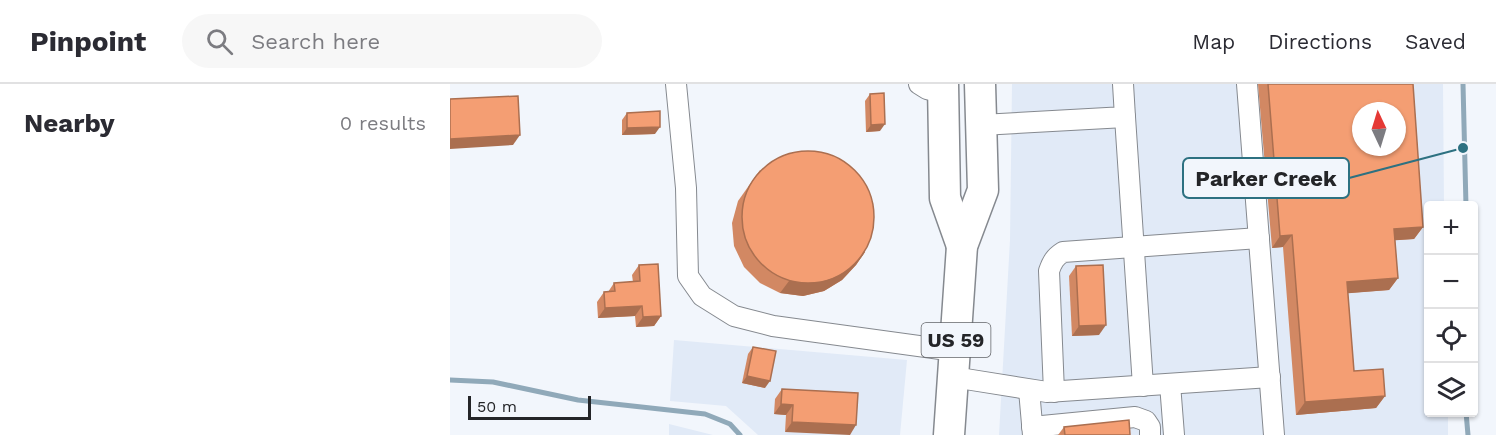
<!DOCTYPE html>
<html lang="en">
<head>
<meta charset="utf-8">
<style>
	:root { --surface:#fff; --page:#f7f7f7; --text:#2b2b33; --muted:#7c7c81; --line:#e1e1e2 }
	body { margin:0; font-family:"Work Sans",sans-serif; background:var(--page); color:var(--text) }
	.controls { position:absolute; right:18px; bottom:18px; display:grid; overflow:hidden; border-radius:6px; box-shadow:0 2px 4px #0004 }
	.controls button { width:54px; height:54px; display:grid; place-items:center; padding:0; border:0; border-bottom:2px solid var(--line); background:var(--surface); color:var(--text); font:30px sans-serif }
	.compass { position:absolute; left:902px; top:18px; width:54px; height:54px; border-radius:50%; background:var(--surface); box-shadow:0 2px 4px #0004; rotate:356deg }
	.scale { position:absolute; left:18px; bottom:15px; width:123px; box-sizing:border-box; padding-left:6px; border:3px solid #242528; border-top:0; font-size:16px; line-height:21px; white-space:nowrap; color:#242528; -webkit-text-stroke:4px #f2f6fc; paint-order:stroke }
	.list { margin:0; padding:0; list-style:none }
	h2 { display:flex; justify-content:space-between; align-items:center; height:78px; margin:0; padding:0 24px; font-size:26px }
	h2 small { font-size:20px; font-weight:400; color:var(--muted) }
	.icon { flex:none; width:33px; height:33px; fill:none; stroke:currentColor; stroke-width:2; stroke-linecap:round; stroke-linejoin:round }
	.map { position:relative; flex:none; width:1046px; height:351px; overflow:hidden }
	header { display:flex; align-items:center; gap:36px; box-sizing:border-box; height:84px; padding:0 30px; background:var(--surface); border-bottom:2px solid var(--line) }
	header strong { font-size:28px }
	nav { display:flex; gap:33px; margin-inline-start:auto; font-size:21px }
	.search { width:420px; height:54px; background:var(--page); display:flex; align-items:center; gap:15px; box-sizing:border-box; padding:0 21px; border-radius:33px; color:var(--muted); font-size:22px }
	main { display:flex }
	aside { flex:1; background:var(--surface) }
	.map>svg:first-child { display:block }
	.built { fill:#e1eaf7; fill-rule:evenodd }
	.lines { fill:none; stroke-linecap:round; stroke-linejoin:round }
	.stream { stroke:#90a9b9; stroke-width:5 }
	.minor-casing { stroke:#85898f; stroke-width:22 }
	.highway-casing { stroke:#85898f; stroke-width:33 }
	.minor { stroke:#fff; stroke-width:20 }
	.highway { stroke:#fff; stroke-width:30 }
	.wall { fill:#d28863 }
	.shaded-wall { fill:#ab6f50 }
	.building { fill:#f49e73; stroke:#ab6f50; stroke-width:1.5; fill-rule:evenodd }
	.labels { text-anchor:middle; stroke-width:4.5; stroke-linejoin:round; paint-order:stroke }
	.shield { fill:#f2f6fc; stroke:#626468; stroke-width:1.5 }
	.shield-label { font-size:20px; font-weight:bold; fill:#242528 }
	.leader { fill:none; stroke:#2d7181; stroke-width:2 }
	.callout-dot { fill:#2d7181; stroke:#f2f6fc; stroke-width:2 }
	.callout { fill:#f2f6fc; stroke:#2d7181; stroke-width:2 }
	.callout-label { font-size:22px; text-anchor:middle; font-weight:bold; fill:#242528 }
</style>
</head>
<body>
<header>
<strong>Pinpoint</strong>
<div class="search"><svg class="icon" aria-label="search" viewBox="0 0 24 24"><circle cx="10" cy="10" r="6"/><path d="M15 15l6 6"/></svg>Search here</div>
<nav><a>Map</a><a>Directions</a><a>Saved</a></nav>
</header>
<main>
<aside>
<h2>Nearby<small>0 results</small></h2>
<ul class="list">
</ul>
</aside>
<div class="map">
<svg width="1046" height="351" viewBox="0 0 1046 351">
	<rect width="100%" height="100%" fill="#f2f6fc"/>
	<g class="built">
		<path d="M562,0H993L994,121L978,122V328L998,329V351H549L560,156ZM911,27H947V63H911Z"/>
		<path d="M224,256L457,276L450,351H308L276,322L220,317Z"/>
		<path d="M219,340L263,351H219Z"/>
	</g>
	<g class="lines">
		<g class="stream">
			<path d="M1013,0L1016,122"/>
			<path d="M0,296L43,298L128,316L255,330L280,340L290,351"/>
			<path d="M1016,328L1018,351"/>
		</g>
		<g class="minor-casing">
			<g id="minor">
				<path d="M226,0L236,104L238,192L252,212L284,232L323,242L505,267"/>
				<path d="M469,0L477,5L493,9"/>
				<path d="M797,0L824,351"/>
				<path d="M675,33L693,302"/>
				<path d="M531,41L675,33L673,0"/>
				<path d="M503,293L597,308L820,293"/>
				<path d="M720,300L724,351"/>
				<path d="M579,306L583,351"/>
				<path d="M604,308L599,187C602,178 605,173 613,168L809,154"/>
				<path d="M582,343L685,333L696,337L700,343V351"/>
			</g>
		</g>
		<g class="highway-casing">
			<g id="highway">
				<path d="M493,0L495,114L512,162"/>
				<path d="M499,351L512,162L533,106L530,0"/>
			</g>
		</g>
		<use href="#minor" class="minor"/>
		<use href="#highway" class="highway"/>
	</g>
	<g class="wall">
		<path d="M808,0H963L973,143L964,155L945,156L948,194L939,206L898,209L904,287L935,312L926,324L846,331L833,163L822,164Z"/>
		<path d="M420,10L430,47L416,48L415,17Z"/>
		<path d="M177,29L205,50L172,51V36Z"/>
		<path d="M310,86L415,168L406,181L392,196L374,207L353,212L330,209L310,199L294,183L284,162L282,139L288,117Z"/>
		<path d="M189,181L211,232L204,242L186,243L185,232L148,234L147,218L154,208H158L164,199L183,198L182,191Z"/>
		<path d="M626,182L649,251L622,252L619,192Z"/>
		<path d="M303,263L315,304L292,299L298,270Z"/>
		<path d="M332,305L408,309L335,348L336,331L324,330L325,315Z"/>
		<path d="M614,343L680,351H608Z"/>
	</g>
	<g class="shaded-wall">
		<path d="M435,40L430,47L416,48L421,41Z"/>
		<path d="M210,43L205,50L172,51L177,44Z"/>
		<path d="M70,51L63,61L0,65V55Z"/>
		<path d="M973,143L964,155L935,157L944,145Z"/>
		<path d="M842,151L833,163L822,164L830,152Z"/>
		<path d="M415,168L406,181L392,196L374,207L353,212L330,209L339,197Z"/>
		<path d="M948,194L939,206L889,210L897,198Z"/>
		<path d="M192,222L185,232L148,234L155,224Z"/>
		<path d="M211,232L204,242L186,243L193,233Z"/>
		<path d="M656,241L649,251L622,252L629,242Z"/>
		<path d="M297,292L320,297L315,304L292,299Z"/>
		<path d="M935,312L926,324L846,331L855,318Z"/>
		<path d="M331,320L343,321L336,331L324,330Z"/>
		<path d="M342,338L406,341L400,351L335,348Z"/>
	</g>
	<g class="building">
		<path d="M818,0H963L973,143L944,145L948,194L897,198L904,287L933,285L935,312L855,318L842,151L830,152ZM911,27H947V63H911Z"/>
		<path d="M434,9L435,40L421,41L420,10Z"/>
		<path d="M68,12L70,51L0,55V15Z"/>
		<path d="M210,27V43L177,44V29Z"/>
		<circle cx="358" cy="133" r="66"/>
		<path d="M208,180L211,232L193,233L192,222L155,224L154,208L165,207L164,199L190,197L189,181Z"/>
		<path d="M653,181L656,241L629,242L626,182Z"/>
		<path d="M303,263L326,267L320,297L297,292Z"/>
		<path d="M332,305L408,309L406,341L342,338L343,321L331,320Z"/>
		<path d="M679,336L680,351H615L614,343Z"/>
	</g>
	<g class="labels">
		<rect class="shield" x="471.5" y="239" width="69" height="34" rx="4.5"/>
		<g class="shield-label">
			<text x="506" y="263">US 59</text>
		</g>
	</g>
	<path class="leader" d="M1013 64L899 94"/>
	<circle class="callout-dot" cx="1013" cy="64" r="6"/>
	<rect class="callout" x="733" y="74" width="166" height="40" rx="6"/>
	<g class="callout-label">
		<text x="816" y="102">Parker Creek</text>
	</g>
</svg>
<div class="controls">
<button>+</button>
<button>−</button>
<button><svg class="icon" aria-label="locate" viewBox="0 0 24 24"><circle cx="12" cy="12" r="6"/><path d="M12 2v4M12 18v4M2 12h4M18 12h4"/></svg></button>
<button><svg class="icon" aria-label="layers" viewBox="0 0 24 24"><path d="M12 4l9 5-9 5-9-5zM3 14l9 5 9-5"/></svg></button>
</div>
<svg class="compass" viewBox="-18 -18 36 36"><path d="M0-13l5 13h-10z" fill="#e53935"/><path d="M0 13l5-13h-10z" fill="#7c7c81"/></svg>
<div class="scale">50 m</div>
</div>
</main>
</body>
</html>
